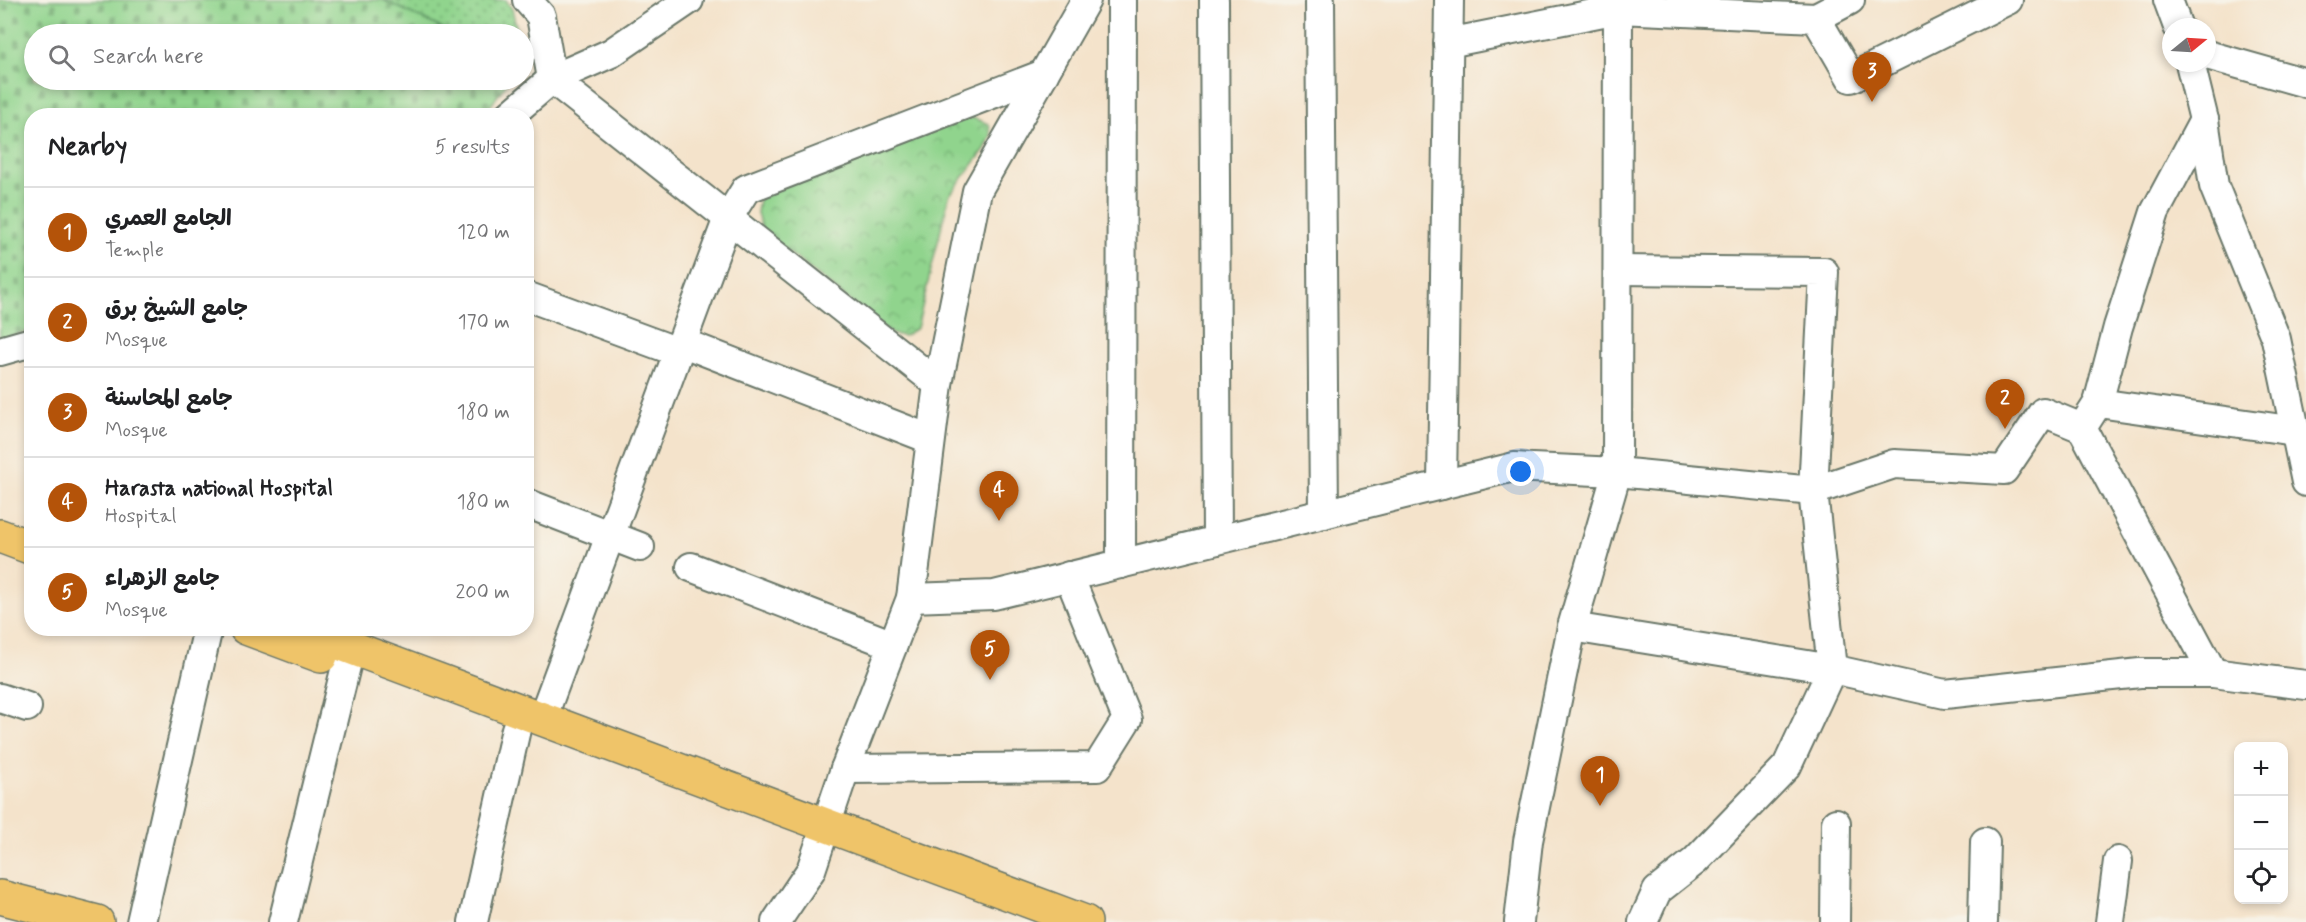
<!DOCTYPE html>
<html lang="en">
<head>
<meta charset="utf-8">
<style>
	:root { --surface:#fff; --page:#f2f2f2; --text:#202124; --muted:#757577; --line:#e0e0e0; --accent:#b45309 }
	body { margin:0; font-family:Mynerve,"Playpen Sans Arabic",sans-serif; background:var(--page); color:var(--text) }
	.controls { position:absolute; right:18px; bottom:18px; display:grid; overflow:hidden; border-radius:12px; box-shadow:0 3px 9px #0003 }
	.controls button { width:54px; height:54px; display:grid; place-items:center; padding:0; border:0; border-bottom:2px solid var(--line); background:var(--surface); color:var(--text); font:30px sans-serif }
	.compass { position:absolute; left:2162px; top:18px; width:54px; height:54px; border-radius:50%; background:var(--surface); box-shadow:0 3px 9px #0003; rotate:72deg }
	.you { position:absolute; left:1521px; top:472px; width:21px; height:21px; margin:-15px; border:4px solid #fff; border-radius:50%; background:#1a73e8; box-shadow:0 0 0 9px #1a73e833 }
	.badge { display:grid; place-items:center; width:39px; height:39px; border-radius:50%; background:var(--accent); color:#fff; font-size:20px; font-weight:700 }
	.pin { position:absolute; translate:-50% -50px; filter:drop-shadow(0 2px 3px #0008) }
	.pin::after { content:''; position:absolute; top:32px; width:21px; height:18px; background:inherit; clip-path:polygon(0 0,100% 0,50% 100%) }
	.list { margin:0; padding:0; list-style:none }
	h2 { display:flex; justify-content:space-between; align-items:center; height:78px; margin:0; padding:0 24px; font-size:26px }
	h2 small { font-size:20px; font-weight:400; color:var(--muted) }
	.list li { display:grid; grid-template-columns:39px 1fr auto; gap:18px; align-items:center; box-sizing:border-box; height:90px; padding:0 24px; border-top:2px solid var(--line) }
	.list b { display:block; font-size:22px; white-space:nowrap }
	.list p { margin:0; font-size:20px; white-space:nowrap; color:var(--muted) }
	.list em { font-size:20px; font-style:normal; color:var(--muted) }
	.icon { flex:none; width:33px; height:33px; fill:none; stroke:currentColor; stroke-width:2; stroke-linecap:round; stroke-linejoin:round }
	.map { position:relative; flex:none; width:2306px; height:922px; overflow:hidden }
	.search { position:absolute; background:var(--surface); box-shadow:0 3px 9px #0003; left:24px; top:24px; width:510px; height:66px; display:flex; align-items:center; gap:15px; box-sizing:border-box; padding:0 21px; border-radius:33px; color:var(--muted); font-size:22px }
	.panel { position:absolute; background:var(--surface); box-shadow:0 3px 9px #0003; left:24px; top:108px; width:510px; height:528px; border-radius:24px }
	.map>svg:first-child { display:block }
	.grass { fill:url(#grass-dots); stroke:#588860; stroke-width:1.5 }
	.cemetery { fill:url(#cemetery-stones); stroke:#588860; stroke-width:1.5 }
	.park { fill:url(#park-crowns); stroke:#588860; stroke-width:1.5 }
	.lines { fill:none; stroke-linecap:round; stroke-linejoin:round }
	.minor-casing { stroke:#6a7769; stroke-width:32 }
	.major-casing { stroke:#6a7769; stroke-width:36 }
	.minor { stroke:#fff; stroke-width:28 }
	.major { stroke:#efc469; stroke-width:33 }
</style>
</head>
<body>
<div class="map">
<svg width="2306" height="922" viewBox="0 0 2306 922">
	<defs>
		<pattern id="grass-dots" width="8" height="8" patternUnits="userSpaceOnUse" patternTransform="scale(1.5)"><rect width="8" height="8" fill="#90d48d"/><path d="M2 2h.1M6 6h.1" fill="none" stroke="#75ad74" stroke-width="1.8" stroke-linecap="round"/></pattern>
		<pattern id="cemetery-stones" width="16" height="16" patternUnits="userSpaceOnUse" patternTransform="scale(1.5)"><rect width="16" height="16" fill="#90d48d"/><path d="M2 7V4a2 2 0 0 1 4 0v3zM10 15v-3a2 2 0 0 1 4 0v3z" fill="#75ad74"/></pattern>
		<pattern id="park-crowns" width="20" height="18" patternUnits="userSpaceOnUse" patternTransform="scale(1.5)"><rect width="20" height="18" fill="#90d48d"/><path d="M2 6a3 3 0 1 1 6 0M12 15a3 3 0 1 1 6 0" fill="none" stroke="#75ad74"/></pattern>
	</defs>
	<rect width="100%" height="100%" fill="#f7f3e8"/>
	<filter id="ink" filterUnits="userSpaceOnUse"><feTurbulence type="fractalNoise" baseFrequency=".0167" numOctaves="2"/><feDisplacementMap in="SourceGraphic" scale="12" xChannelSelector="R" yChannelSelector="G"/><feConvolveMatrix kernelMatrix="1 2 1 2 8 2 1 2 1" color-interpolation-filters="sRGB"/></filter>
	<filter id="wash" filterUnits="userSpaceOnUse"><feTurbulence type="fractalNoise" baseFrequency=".008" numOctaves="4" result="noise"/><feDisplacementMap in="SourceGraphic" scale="24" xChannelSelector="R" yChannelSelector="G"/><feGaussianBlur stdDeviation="1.35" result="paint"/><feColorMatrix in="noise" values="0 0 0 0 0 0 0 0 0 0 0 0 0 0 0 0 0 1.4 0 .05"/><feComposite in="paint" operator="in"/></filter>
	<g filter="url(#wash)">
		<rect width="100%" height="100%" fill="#f4e3cb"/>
		<path class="grass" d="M383,0H506L512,9L518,34H454Z"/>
		<path class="cemetery" d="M0,0H383L454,34H34V80H509L484,115L32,116L31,330L0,339Z"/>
		<path class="park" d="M973,118L989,124L991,136L985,149L949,196L917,328L904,336L892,334L762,231L757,213L759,199L800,179L960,119Z"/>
	</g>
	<g filter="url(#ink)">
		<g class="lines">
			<g class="minor-casing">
				<g id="minor">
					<path d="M527,0L541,16L552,79L938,384"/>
					<path d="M1214,0L1217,540"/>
					<path d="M1320,0L1324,514"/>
					<path d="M2168,0L2178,27"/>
					<path d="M1816,18L1850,0"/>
					<path d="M1448,43L1618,9L1816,18L1851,78L2008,0"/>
					<path d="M2207,55L2306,83"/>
					<path d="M2190,63L2204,120L2214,186L2276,339L2306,482"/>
					<path d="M509,116L552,79L611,53L689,0"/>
					<path d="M2204,120L2155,212L2118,327L2098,403L2082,428L2213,673"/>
					<path d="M1618,270L1824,272L1813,491L1832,669L1787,766L1695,861L1657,891L1643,922"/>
					<path d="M526,296L678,352L686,344L930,439"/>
					<path d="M0,351L32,342"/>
					<path d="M2098,403L2295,431"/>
					<path d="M1442,485L1449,0"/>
					<path d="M526,503L640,547"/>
					<path d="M1121,564L1122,0"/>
					<path d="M691,567L893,645"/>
					<path d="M911,598L994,595L1514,467L1617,472L1813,491L1894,464L2004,470L2043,412L2082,428"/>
					<path d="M1572,627L1832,669L1945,694L2140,673H2213L2306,685"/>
					<path d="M0,698L27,707"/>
					<path d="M542,719L728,218L746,189L1044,74"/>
					<path d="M845,769L1097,767L1127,719L1069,576"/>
					<path d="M141,922L208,628"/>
					<path d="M283,922L346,666"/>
					<path d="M473,922L516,729"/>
					<path d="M776,922L811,870L845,769L911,598L938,384L977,191L1086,0"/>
					<path d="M1519,922L1528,841L1572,627L1617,472L1618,0"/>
					<path d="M1835,922L1836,823"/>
					<path d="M1983,922L1985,842"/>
					<path d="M2110,922L2118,861"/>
				</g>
			</g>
			<g class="major-casing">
				<g id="major">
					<path d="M0,536L32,548"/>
					<path d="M246,628L321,656"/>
					<path d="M299,628L1085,922"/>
					<path d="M0,897L97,922"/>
				</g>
			</g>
			<use href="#minor" class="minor"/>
			<use href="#major" class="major"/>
		</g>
	</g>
</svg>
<div class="controls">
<button>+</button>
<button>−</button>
<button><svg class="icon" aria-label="locate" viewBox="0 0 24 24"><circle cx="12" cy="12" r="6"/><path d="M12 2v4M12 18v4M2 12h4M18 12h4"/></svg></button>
</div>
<svg class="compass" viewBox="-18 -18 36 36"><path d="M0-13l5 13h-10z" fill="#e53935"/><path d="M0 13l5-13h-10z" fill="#757577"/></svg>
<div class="you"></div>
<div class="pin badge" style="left:1600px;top:806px">1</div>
<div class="pin badge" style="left:2005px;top:429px">2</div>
<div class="pin badge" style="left:1872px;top:102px">3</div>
<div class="pin badge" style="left:999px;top:521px">4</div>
<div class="pin badge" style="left:990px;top:680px">5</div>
<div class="search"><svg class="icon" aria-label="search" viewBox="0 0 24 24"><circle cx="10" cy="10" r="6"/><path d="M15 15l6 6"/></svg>Search here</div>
<section class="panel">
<h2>Nearby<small>5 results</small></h2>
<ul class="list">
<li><span class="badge">1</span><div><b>الجامع العمري</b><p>Temple</p></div><em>120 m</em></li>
<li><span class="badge">2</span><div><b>جامع الشيخ برق</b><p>Mosque</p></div><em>170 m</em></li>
<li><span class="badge">3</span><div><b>جامع المحاسنة</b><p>Mosque</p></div><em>180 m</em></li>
<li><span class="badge">4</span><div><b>Harasta national Hospital</b><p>Hospital</p></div><em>180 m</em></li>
<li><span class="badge">5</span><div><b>جامع الزهراء</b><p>Mosque</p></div><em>200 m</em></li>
</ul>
</section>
</div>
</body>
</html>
